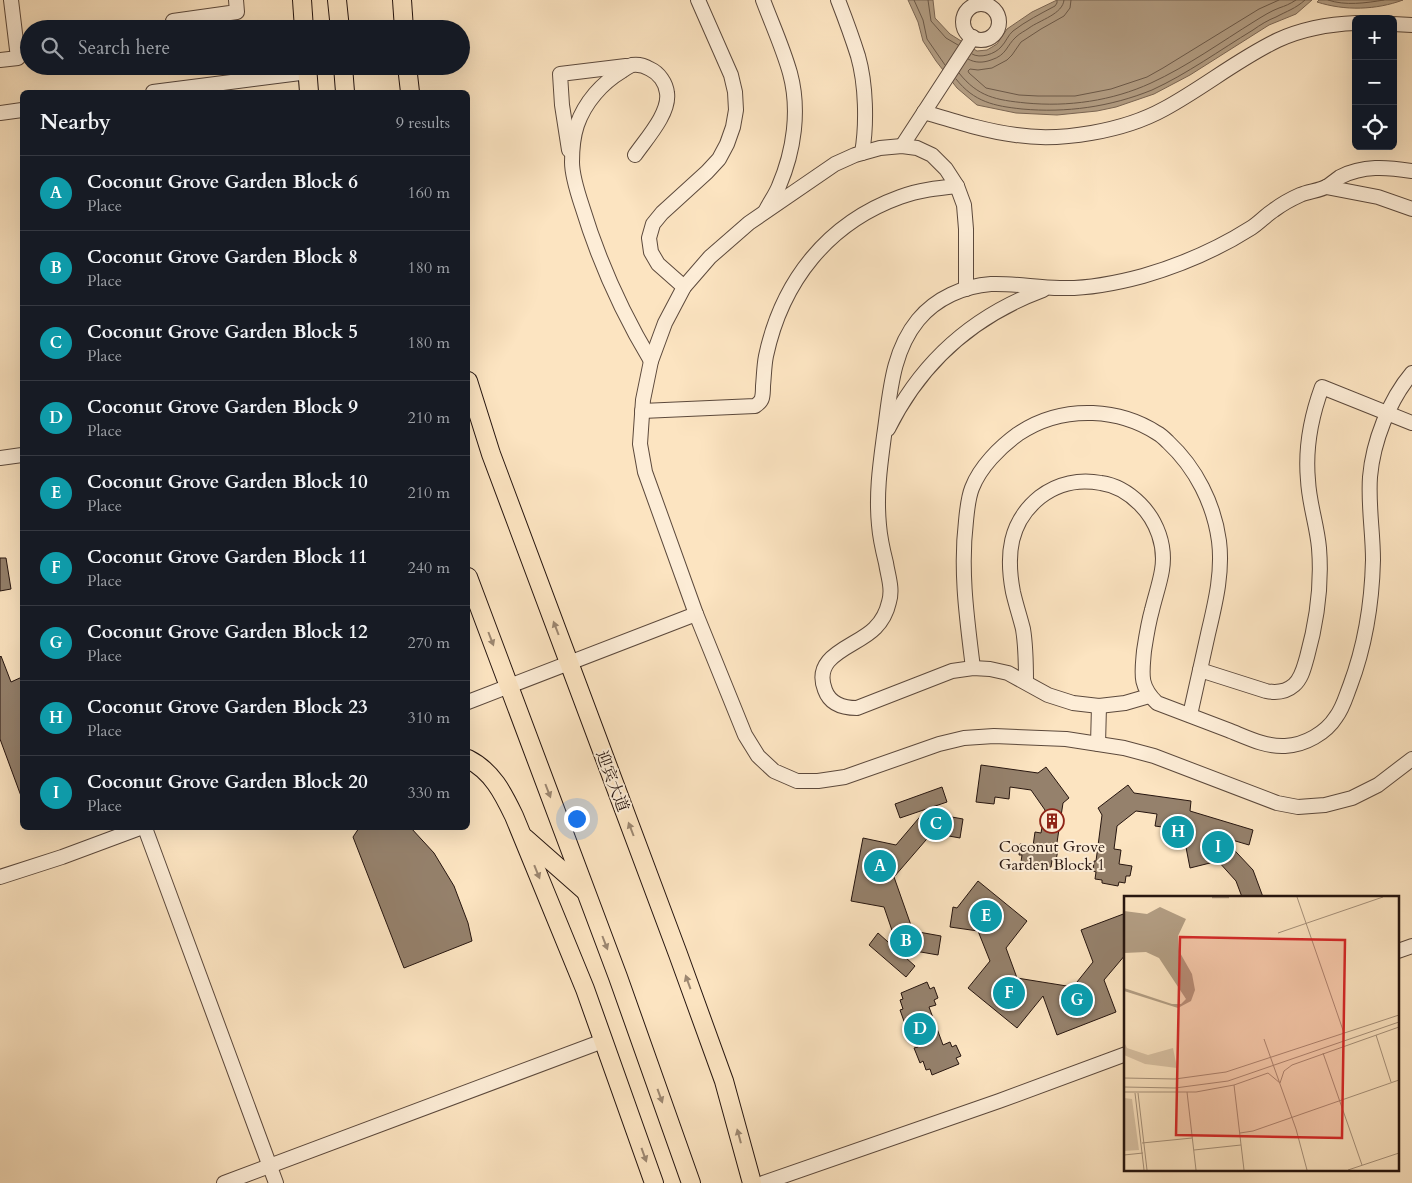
<!DOCTYPE html>
<html lang="en">
<head>
<meta charset="utf-8">
<style>
	:root { --surface:#171b24; --page:#20242c; --text:#f1f3f6; --muted:#9ea1a6; --line:#363941; --accent:#c59692 }
	body { margin:0; font-family:Cardo,"Noto Serif SC",serif; background:var(--page); color:var(--text) }
	.controls { position:absolute; right:15px; top:15px; display:grid; overflow:hidden; border-radius:8px; box-shadow:0 5px 20px #0002 }
	.controls button { width:45px; height:45px; display:grid; place-items:center; padding:0; border:0; border-bottom:1px solid var(--line); background:var(--surface); color:var(--text); font:25px sans-serif }
	.you { position:absolute; left:576px; top:818px; width:18px; height:18px; margin:-12px; border:4px solid #fff; border-radius:50%; background:#1a73e8; box-shadow:0 0 0 8px #1a73e833 }
	.badge { display:grid; place-items:center; width:32px; height:32px; border-radius:50%; background:var(--accent); color:#fff; font-size:16px; font-weight:700 }
	.pin { position:absolute; translate:-50% -50%; border:2px solid #fff; box-shadow:0 1px 5px #0006 }
	.list { margin:0; padding:0; list-style:none }
	h2 { display:flex; justify-content:space-between; align-items:center; height:65px; margin:0; padding:0 20px; font-size:21px }
	h2 small { font-size:16px; font-weight:400; color:var(--muted) }
	.list li { display:grid; grid-template-columns:32px 1fr auto; gap:15px; align-items:center; box-sizing:border-box; height:75px; padding:0 20px; border-top:1px solid var(--line) }
	.list b { display:block; font-size:19px; white-space:nowrap }
	.list p { margin:0; font-size:16px; white-space:nowrap; color:var(--muted) }
	.list em { font-size:16px; font-style:normal; color:var(--muted) }
	.icon { flex:none; width:28px; height:28px; fill:none; stroke:currentColor; stroke-width:2; stroke-linecap:round; stroke-linejoin:round }
	.map { position:relative; flex:none; width:1412px; height:1183px; overflow:hidden }
	.search { position:absolute; background:var(--surface); box-shadow:0 5px 20px #0002; left:20px; top:20px; width:450px; height:55px; display:flex; align-items:center; gap:12px; box-sizing:border-box; padding:0 18px; border-radius:28px; color:var(--muted); font-size:19px }
	.panel { position:absolute; background:var(--surface); box-shadow:0 5px 20px #0002; left:20px; top:90px; width:450px; height:740px; border-radius:8px }
	.map>svg:first-child { display:block }
	.water { fill:#b39e84; stroke:#7b6755 }
	.lines { fill:none; stroke-linecap:round; stroke-linejoin:round }
	.shore { stroke:#6c5a4a; stroke-width:1 }
	.building { fill:#95816c; stroke:#26150f }
	.minor-casing { stroke:#5c493c; stroke-width:16 }
	.major-casing { stroke:#26150f; stroke-width:20 }
	.minor { stroke:#fdedd7; stroke-width:14 }
	.major { stroke:#fce4c1; stroke-width:18 }
	.oneway { fill:#9c8771 }
	.labels { text-anchor:middle; stroke-width:4; stroke-linejoin:round; paint-order:stroke }
	.street-label { font-size:16px; fill:#26150f; stroke:#fdedd7 }
	.poi-label { font-size:16px; fill:#26150f; stroke:#fdedd7 }
	.inset-river { fill:none; stroke:#b39e84; stroke-width:2.5 }
	.inset-road { fill:none; stroke:#a6917a; stroke-width:1 }
	.view { fill:#d62828; fill-opacity:0.15; stroke:#d62828; stroke-width:2.5 }
	.inset-edge { fill:none; stroke:#26150f; stroke-width:2.5 }
</style>
</head>
<body>
<div class="map">
<svg width="1412" height="1183" viewBox="0 0 1412 1183">
	<rect width="100%" height="100%" fill="#fce4c1"/>
	<filter id="stains"><feTurbulence type="fractalNoise" baseFrequency=".004" numOctaves="4"/><feColorMatrix values="0 0 0 0 .2 0 0 0 0 .09 0 0 0 0 .02 0 0 0 .5 -.17"/></filter>
	<radialGradient id="worn" r=".72"><stop offset=".6" stop-color="#630" stop-opacity="0"/><stop offset="1" stop-color="#630" stop-opacity=".3"/></radialGradient>
	<g class="water">
		<path d="M908,0H933L935,18L950,34L977,51L987,50L997,44L1007,29L1032,12L1057,0H1312L1296,14L1269,25L1190,75L1154,94L1116,107L1097,111L1057,115L1016,113L977,105L957,88L936,61L923,41L918,22Z"/>
		<path d="M1319,0H1403C1376,10 1345,11 1317,2Z"/>
	</g>
	<g class="lines">
		<g class="shore">
			<path d="M914,0L923,20L927,39L945,65"/>
			<path d="M928,0L931,21L946,38L958,45"/>
			<path d="M1071,0L1070,8L1064,16L1041,29L1021,42L1012,55L1007,60L992,68L978,70L970,69L968,71L969,73L986,88L1019,95L1038,96H1075L1111,89L1147,77L1163,68L1259,9L1279,0"/>
			<path d="M1328,0C1345,6 1366,3 1384,0"/>
			<path d="M972,54C980,59 995,54 1001,47C1006,42 1008,35 1013,31C1026,21 1040,14 1055,6L1057,3V0"/>
			<path d="M968,59C975,63 983,63 991,60C1007,55 1006,46 1016,37C1020,33 1025,31 1029,28C1040,20 1063,14 1064,0"/>
			<path d="M959,73C978,97 996,100 1026,103C1068,107 1112,101 1151,83C1188,66 1221,42 1255,21C1263,16 1271,11 1279,8C1285,6 1290,4 1296,0"/>
			<path d="M956,79C974,102 994,106 1022,109C1066,113 1110,107 1152,90C1187,74 1220,50 1253,30C1260,25 1268,20 1276,17C1287,11 1295,9 1305,0"/>
		</g>
	</g>
	<g class="building">
		<path d="M0,558H6L11,589L0,591Z"/>
		<path d="M1,656L11,682L22,677V796H21L0,739V657Z"/>
		<path d="M981,765L1038,773L1046,767L1069,798L1063,803L1056,849L1058,850L1056,860H1052L1051,867L1044,866V869L1028,867V863L1021,862L1022,855H1019L1020,844L1033,846L1035,832L1041,833L1045,810L1031,790L1010,787L1009,799L995,797L994,804L976,802Z"/>
		<path d="M1128,785L1134,793L1191,801L1190,811L1253,830L1249,845L1222,837L1253,870L1263,897H1242L1236,881L1218,861L1190,868L1184,837L1168,835L1169,828L1155,826L1157,814L1136,811L1117,826L1114,849L1121,850L1119,864L1132,866L1130,876H1126L1125,883L1119,882L1118,886L1102,883V880L1095,879L1096,872L1093,871L1094,861H1096L1102,815L1098,808Z"/>
		<path d="M942,787L947,802L900,818L895,804Z"/>
		<path d="M924,812L963,819L960,838L932,833L894,877L913,931L941,936L938,955L898,948L884,907L851,901L863,838L896,845Z"/>
		<path d="M359,828H411L434,853L454,886L468,923L472,941L404,968L353,837Z"/>
		<path d="M978,881L1027,921L1006,948L1017,978L1073,987L1093,962L1081,930L1126,913V954L1104,980L1116,1012L1057,1035L1043,996L1017,1028L968,988L990,961L978,931L950,927L953,907L957,908Z"/>
		<path d="M878,933L915,966L906,977L869,945Z"/>
		<path d="M927,982L930,989L934,987L938,998L934,1000L936,1005L929,1007L943,1045L950,1042L952,1047L956,1045L961,1056L956,1058L959,1064L932,1075L930,1069L926,1070L923,1061L920,1063L914,1048L918,1047L909,1023L905,1024L900,1010L903,1009L900,1000L903,999L901,993Z"/>
	</g>
	<g class="lines">
		<g class="minor-casing">
			<g id="minor">
				<path d="M763,0C772,24 783,48 790,73C800,110 794,151 779,186C776,194 770,202 766,210"/>
				<path d="M838,0C845,18 852,37 858,56C866,84 867,124 862,153"/>
				<circle cx="981" cy="22" r="18"/>
				<path d="M173,21L237,12L236,0"/>
				<path d="M1393,24L1412,25"/>
				<path d="M0,60L18,58L11,0"/>
				<path d="M153,92L308,72"/>
				<path d="M924,112C954,121 985,131 1016,135C1061,142 1124,131 1164,109C1203,88 1238,59 1278,40C1302,29 1330,24 1356,23"/>
				<path d="M0,113L22,110"/>
				<path d="M902,146L973,37"/>
				<path d="M569,150L562,105L560,74L626,66"/>
				<path d="M635,155C646,139 670,113 667,93C666,83 659,73 650,69C645,66 638,64 632,65C629,66 625,69 622,71C602,83 585,102 577,125C573,137 572,150 572,162C572,175 578,194 582,206C599,262 621,311 651,361"/>
				<path d="M1326,187L1378,197L1412,209"/>
				<path d="M684,287L658,264L651,252L649,238L653,224L662,213L707,172L719,159L727,144L733,127L736,110L735,92L731,75L698,0"/>
				<path d="M966,289V229L964,205L957,186L946,169L932,155L917,148L902,146L880,148L855,155L835,164L749,223L710,257L684,287L665,323L651,361L643,400L640,444L645,472L696,614L745,735L758,756L774,771L797,781H818L845,777L939,744L964,738L994,736L1066,739L1124,748L1154,756L1277,803L1298,807L1325,805L1352,798L1378,785L1412,759"/>
				<path d="M642,411L755,406C758,404 761,402 762,398C763,394 763,390 763,386C764,376 764,366 766,356C782,281 828,223 900,197C919,190 938,188 957,186"/>
				<path d="M888,429C921,362 973,316 1043,290"/>
				<path d="M0,458L22,455"/>
				<path d="M973,668C967,619 960,571 966,521C967,511 968,498 972,488C980,467 1000,447 1018,434C1040,419 1066,412 1093,413C1116,414 1137,420 1157,433C1161,435 1165,439 1168,442C1196,468 1214,504 1219,541C1223,573 1215,604 1208,634C1202,661 1196,688 1190,715"/>
				<path d="M1200,670L1266,691C1276,693 1286,692 1294,685C1302,678 1304,667 1307,657C1317,621 1322,585 1319,548C1317,525 1309,503 1308,480C1305,448 1311,417 1322,387L1412,423"/>
				<path d="M1026,682C1026,664 1026,647 1023,629C1020,617 1016,605 1013,592C1006,555 1009,522 1040,497C1058,483 1080,479 1101,483C1116,485 1130,494 1140,504C1157,521 1166,546 1162,570C1160,583 1155,597 1152,610C1148,624 1146,638 1144,651C1142,674 1139,686 1157,703C1181,712 1204,721 1228,730C1246,737 1265,747 1285,746C1305,745 1326,733 1336,717C1343,708 1346,696 1350,686C1365,646 1372,603 1373,560C1373,532 1368,505 1370,477C1373,442 1389,400 1412,373"/>
				<path d="M1149,696L1125,703L1099,706L1073,703L1048,695L1008,673L990,669L973,668L952,671L857,708C843,708 830,704 825,690C811,654 857,647 875,628C882,621 887,611 889,602C893,589 888,576 886,563C883,551 880,538 879,525C876,494 880,466 884,436C890,396 891,353 918,320C936,298 964,286 991,284C1014,283 1038,288 1060,288C1087,289 1117,283 1143,276C1181,265 1218,249 1251,228C1259,223 1266,215 1274,210C1282,204 1291,199 1300,195C1309,191 1319,191 1328,186C1332,183 1336,180 1340,177C1363,165 1387,167 1412,171"/>
				<path d="M468,702L696,614"/>
				<path d="M1098,744L1099,706"/>
				<path d="M145,828L276,1183"/>
				<path d="M0,877L62,857L140,828"/>
				<path d="M1398,951L1412,946"/>
				<path d="M224,1183L603,1041"/>
				<path d="M763,1183L999,1101L1126,1054"/>
			</g>
		</g>
		<g class="major-casing">
			<g id="major">
				<path d="M302,0L304,29"/>
				<path d="M337,0L340,29"/>
				<path d="M402,0L404,29"/>
				<path d="M307,66L309,92"/>
				<path d="M343,66L345,92"/>
				<path d="M407,66L410,92"/>
				<path d="M468,381L491,454L678,954L724,1081L752,1183"/>
				<path d="M468,577L618,977L691,1183"/>
				<path d="M468,759C492,771 503,793 514,816L585,989L654,1183"/>
				<path d="M525,838L584,890"/>
			</g>
		</g>
		<use href="#minor" class="minor"/>
		<use href="#major" class="major"/>
	</g>
	<defs><path id="oneway-solid" d="M-6-.8H1V-3.2L6.5 0L1 3.2V.8H-6Z" transform="scale(1.25)"/></defs>
	<g class="oneway">
		<use href="#oneway-solid" transform="translate(556 628) rotate(-111)"/>
		<use href="#oneway-solid" transform="translate(491 639) rotate(69)"/>
		<use href="#oneway-solid" transform="translate(548 791) rotate(69)"/>
		<use href="#oneway-solid" transform="translate(631 829) rotate(-111)"/>
		<use href="#oneway-solid" transform="translate(537 872) rotate(68)"/>
		<use href="#oneway-solid" transform="translate(605 943) rotate(69)"/>
		<use href="#oneway-solid" transform="translate(688 982) rotate(-110)"/>
		<use href="#oneway-solid" transform="translate(660 1096) rotate(70)"/>
		<use href="#oneway-solid" transform="translate(739 1136) rotate(-105)"/>
		<use href="#oneway-solid" transform="translate(644 1155) rotate(70)"/>
	</g>
	<defs>
		<g id="building-ring" transform="scale(1.25)"><circle r="9.5" fill="#fdedd7" stroke="#8f2418" stroke-width="1.5"/><path d="M-4-6H4V6H1V3H-1V6H-4ZM-2.5-4.3h1.7v1.8h-1.7ZM.8-4.3h1.7v1.8H.8ZM-2.5-1h1.7V.8h-1.7ZM.8-1h1.7V.8H.8Z" fill="#8f2418"/></g>
	</defs>
	<g fill-rule="evenodd">
		<use href="#building-ring" x="1052" y="821"/>
	</g>
	<g class="labels">
		<g class="street-label">
			<text transform="translate(613 781) rotate(69)" y="6">迎宾大道</text>
		</g>
		<g class="poi-label">
			<text x="1052" y="852">Coconut Grove<tspan x="1052" dy="18">Garden Block 1</tspan></text>
		</g>
	</g>
	<g transform="translate(1124 896)">
		<rect width="275" height="275" fill="#fce4c1"/>
		<path d="M0,146L3,152L24,159L49,152L53,172L21,168L0,159ZM0,202L8,203L15,254L0,255Z" fill="#d8c1a3"/>
		<path d="M36,11L62,23L54,40L55,55L68,78L71,94L67,105L54,112L0,95V92L48,108H57L62,103L35,62L22,56L0,57V15L23,18Z" fill="#b39e84"/>
		<path class="inset-river" d="M88,1H105"/>
		<path class="inset-road" d="M173,1L220,137M154,37L259,1M252,139L267,186M140,143L172,233L183,274M199,157L238,269M0,182L51,183L102,176L275,119M156,187L160,175L168,169L275,131M110,189L120,274M0,191L51,192L104,185L275,126M0,196H72L110,189L144,177L156,187M63,196L72,274M11,197L20,274M14,197L23,274M116,237L129,235L275,184M18,247L68,242M70,254L117,249M0,259L19,257M224,274L275,257"/>
		<path class="view" d="M56,41L221,44L218,242L52,239Z"/>
		<rect width="275" height="275" class="inset-edge"/>
	</g>
	<rect width="100%" height="100%" filter="url(#stains)"/>
	<rect width="100%" height="100%" fill="url(#worn)"/>
</svg>
<div class="controls">
<button>+</button>
<button>−</button>
<button><svg class="icon" aria-label="locate" viewBox="0 0 24 24"><circle cx="12" cy="12" r="6"/><path d="M12 2v4M12 18v4M2 12h4M18 12h4"/></svg></button>
</div>
<div class="you"></div>
<div class="pin badge" style="left:880px;top:866px;background:#0f9aa8">A</div>
<div class="pin badge" style="left:906px;top:941px;background:#0f9aa8">B</div>
<div class="pin badge" style="left:936px;top:824px;background:#0f9aa8">C</div>
<div class="pin badge" style="left:920px;top:1029px;background:#0f9aa8">D</div>
<div class="pin badge" style="left:986px;top:916px;background:#0f9aa8">E</div>
<div class="pin badge" style="left:1009px;top:993px;background:#0f9aa8">F</div>
<div class="pin badge" style="left:1077px;top:1000px;background:#0f9aa8">G</div>
<div class="pin badge" style="left:1178px;top:832px;background:#0f9aa8">H</div>
<div class="pin badge" style="left:1218px;top:847px;background:#0f9aa8">I</div>
<div class="search"><svg class="icon" aria-label="search" viewBox="0 0 24 24"><circle cx="10" cy="10" r="6"/><path d="M15 15l6 6"/></svg>Search here</div>
<section class="panel">
<h2>Nearby<small>9 results</small></h2>
<ul class="list">
<li><span class="badge" style="background:#0f9aa8">A</span><div><b>Coconut Grove Garden Block 6</b><p>Place</p></div><em>160 m</em></li>
<li><span class="badge" style="background:#0f9aa8">B</span><div><b>Coconut Grove Garden Block 8</b><p>Place</p></div><em>180 m</em></li>
<li><span class="badge" style="background:#0f9aa8">C</span><div><b>Coconut Grove Garden Block 5</b><p>Place</p></div><em>180 m</em></li>
<li><span class="badge" style="background:#0f9aa8">D</span><div><b>Coconut Grove Garden Block 9</b><p>Place</p></div><em>210 m</em></li>
<li><span class="badge" style="background:#0f9aa8">E</span><div><b>Coconut Grove Garden Block 10</b><p>Place</p></div><em>210 m</em></li>
<li><span class="badge" style="background:#0f9aa8">F</span><div><b>Coconut Grove Garden Block 11</b><p>Place</p></div><em>240 m</em></li>
<li><span class="badge" style="background:#0f9aa8">G</span><div><b>Coconut Grove Garden Block 12</b><p>Place</p></div><em>270 m</em></li>
<li><span class="badge" style="background:#0f9aa8">H</span><div><b>Coconut Grove Garden Block 23</b><p>Place</p></div><em>310 m</em></li>
<li><span class="badge" style="background:#0f9aa8">I</span><div><b>Coconut Grove Garden Block 20</b><p>Place</p></div><em>330 m</em></li>
</ul>
</section>
</div>
</body>
</html>
